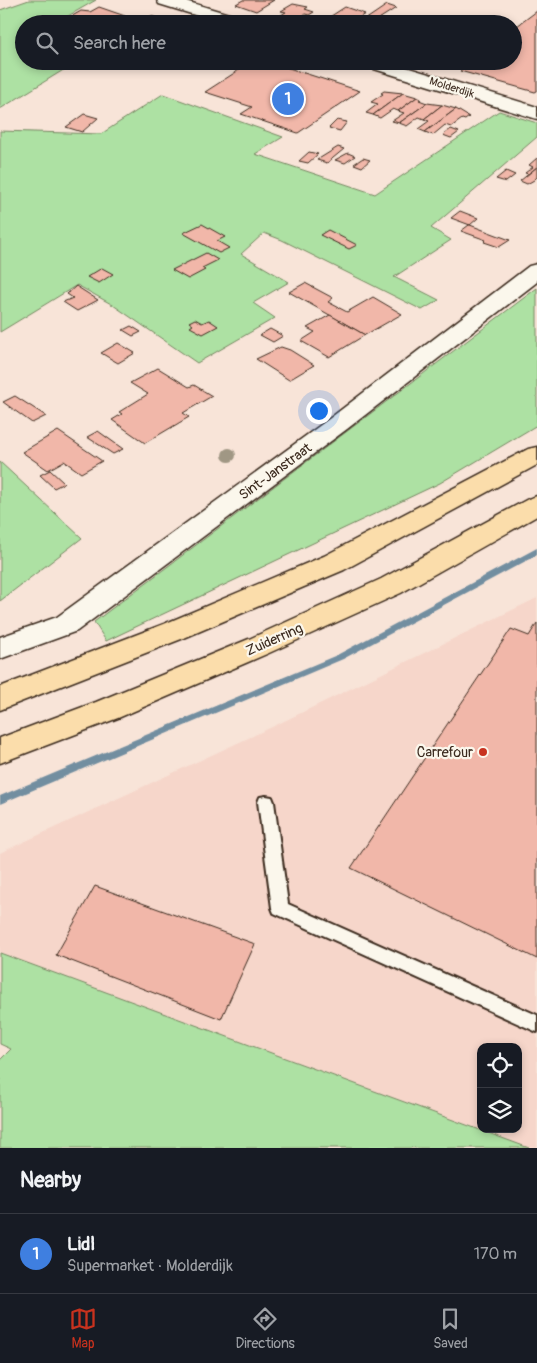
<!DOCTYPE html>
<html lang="en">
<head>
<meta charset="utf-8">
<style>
	:root { --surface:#171b24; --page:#242831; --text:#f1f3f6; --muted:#9ea1a6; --line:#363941; --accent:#c8321e }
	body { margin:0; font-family:Pangolin,sans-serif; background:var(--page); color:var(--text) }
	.controls { position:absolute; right:15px; bottom:15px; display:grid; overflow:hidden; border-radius:10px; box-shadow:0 2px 8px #0003 }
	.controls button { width:45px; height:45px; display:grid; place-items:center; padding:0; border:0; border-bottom:1px solid var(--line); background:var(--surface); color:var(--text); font:25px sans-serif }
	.you { position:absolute; left:318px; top:410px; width:18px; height:18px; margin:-12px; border:4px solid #fff; border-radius:50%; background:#1a73e8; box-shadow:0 0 0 8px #1a73e833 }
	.badge { display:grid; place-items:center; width:32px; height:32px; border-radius:50%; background:var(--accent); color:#fff; font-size:16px; font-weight:700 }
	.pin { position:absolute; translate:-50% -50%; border:2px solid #fff; box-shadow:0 1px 5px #0006 }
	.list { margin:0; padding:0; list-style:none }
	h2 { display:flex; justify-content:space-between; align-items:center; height:65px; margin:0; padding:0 20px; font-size:21px }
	h2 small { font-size:16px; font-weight:400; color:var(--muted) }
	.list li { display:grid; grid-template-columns:32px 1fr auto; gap:15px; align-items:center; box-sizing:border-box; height:80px; padding:0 20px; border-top:1px solid var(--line) }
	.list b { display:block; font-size:19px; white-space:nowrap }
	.list p { margin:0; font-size:16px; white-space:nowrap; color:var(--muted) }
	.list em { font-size:16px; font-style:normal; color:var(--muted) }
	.icon { flex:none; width:28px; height:28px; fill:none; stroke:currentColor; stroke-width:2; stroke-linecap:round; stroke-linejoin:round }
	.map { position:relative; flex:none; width:537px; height:1148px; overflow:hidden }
	.search { position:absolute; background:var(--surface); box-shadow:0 2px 8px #0003; left:15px; right:15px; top:15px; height:55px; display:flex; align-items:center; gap:12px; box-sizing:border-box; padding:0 18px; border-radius:28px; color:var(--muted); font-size:19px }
	.sheet { height:145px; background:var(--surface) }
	nav { display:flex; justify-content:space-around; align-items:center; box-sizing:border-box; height:70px; border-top:1px solid var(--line); background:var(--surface); font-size:14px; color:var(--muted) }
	nav a { display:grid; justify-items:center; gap:2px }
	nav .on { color:var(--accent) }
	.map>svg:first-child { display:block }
	.built { fill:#f6d6ca; fill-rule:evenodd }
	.green { fill:#ade1a3; stroke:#748660 }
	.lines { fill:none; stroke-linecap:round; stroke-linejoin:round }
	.stream { fill:#728ea0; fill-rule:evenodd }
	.building { fill:#f1b7a9; stroke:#3b2a1e }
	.service-casing { stroke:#3b2a1e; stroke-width:4 }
	.minor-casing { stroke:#3b2a1e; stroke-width:3 }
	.secondary-casing { stroke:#3b2a1e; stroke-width:3 }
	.trunk-casing { stroke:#3b2a1e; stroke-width:3 }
	.service { fill:#fbf7ec; fill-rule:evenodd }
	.minor { fill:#fbf7ec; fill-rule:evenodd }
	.secondary { fill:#fbf7ec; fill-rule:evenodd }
	.trunk { fill:#fbddab; fill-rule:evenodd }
	.tree { fill:#a09784 }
	.poi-dot { fill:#c8321e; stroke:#fbf7ec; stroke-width:2 }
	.labels { text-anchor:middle; stroke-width:4.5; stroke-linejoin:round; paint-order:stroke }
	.far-street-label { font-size:11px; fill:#3b2a1e; stroke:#fbf7ec }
	.street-label { font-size:14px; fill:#3b2a1e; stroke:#fbf7ec }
	.poi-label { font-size:14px; fill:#3b2a1e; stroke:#fbf7ec; text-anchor:end }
</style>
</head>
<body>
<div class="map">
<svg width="537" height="1148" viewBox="0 0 537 1148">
	<rect width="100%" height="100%" fill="#f8e4d8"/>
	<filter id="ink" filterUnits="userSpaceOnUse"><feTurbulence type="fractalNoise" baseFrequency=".02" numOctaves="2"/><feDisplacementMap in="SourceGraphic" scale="10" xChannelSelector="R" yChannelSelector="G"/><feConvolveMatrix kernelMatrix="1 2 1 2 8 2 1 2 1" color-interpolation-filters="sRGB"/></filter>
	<g filter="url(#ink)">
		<path class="built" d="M537,598V1148H529L0,953V853L272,727ZM481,1047H518V1129H481Z"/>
		<g class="green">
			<path d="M29,0H96L54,24H24V61H78L0,109V10Z"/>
			<path d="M163,94L283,137L255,154L375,194L499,111L537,123V137L431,228L451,240L394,277L439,300L422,310L282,240L264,233L241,254L289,282L253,303L275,318L197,363L113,305L77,285L0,332V131L101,134Z"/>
			<path d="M537,288V425L440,483L106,641L94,622Z"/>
			<path d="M0,462L82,538L0,601Z"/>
			<path d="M0,953L529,1148H0V1060L11,1049L0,1044Z"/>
		</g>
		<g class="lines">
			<path class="stream" d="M537,548V555L343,659L0,804V796L337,655Z"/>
		</g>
		<g class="building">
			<path d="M243,0H274L256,11L236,4Z"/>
			<path d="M293,4L308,7L305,9L314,12L309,15L305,14L296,20L281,15L286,12L281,11Z"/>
			<path d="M387,5L396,8L371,24H359Z"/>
			<path d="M99,7L125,16L110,24H89L78,20L71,24L62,22L81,11L90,12Z"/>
			<path d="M345,7L365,14L349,24L322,22Z"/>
			<path d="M537,11V91L535,92L460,71L472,61H513V29Z"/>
			<path d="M151,16L176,24H137Z"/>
			<path d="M253,61H267L360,91L298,133L241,114L252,107L205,92Z"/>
			<path d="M384,91L403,93L373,115L366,113L378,104L371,102L383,94L381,93Z"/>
			<path d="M403,93L417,97L398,111L393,109L380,118L373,115Z"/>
			<path d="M417,97L421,99L419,100L427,103L399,123L392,121L404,113L398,111Z"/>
			<path d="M427,103L442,105L424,119L419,117L407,126L399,123Z"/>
			<path d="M442,105L456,109L425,132L418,129L429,121L424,119Z"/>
			<path d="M456,109L469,117L465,120L462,119L451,127L445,125L433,135L425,132Z"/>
			<path d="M84,114L98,118L82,132L66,127Z"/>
			<path d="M337,120L347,122L340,131L329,128Z"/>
			<path d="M451,129L459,132L451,138L443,135Z"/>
			<path d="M338,147L344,149L327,163L317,160Z"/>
			<path d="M309,152L318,154L308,163L299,161Z"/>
			<path d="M348,153L355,156L345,163L335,160Z"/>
			<path d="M363,158L370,160L362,167L354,164Z"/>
			<path d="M537,158V167L528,174L525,173L533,167L529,165Z"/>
			<path d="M537,167V177L534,180L527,184L520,181Z"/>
			<path d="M506,171L515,175L506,182L496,179Z"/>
			<path d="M460,211L478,218L470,225L451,218Z"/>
			<path d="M202,224L225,237L217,241L229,248L219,253L183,233Z"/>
			<path d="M469,225H470L510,240L499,247L484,242L486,240L461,231Z"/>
			<path d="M328,230L357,245L349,249L320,235Z"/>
			<path d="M206,253L218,260L202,268L205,270L188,279L172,270Z"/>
			<path d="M102,268L113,274L99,283L87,277Z"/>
			<path d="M305,283L333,298L328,302L347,312L373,297L402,314L365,335L289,292Z"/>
			<path d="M76,286L98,300L77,311L63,302L73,298L67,294Z"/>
			<path d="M330,315L365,335L329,357L301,341L315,332L307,328Z"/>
			<path d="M195,319L202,323L209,320L218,326L203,334L190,327L193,325L189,322Z"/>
			<path d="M131,326L141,332L133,336L123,330Z"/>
			<path d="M270,329L283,336L273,342L260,335Z"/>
			<path d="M118,343L135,353L118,363L101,353Z"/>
			<path d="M281,347L290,350L314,365L289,380L256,359Z"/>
			<path d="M158,368L189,387L194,385L212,396L183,413L189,417L145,443L112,420L122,414L119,412L148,394L130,383Z"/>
			<path d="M15,396L46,416L32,423L3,402Z"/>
			<path d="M58,431L102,461L81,473L64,461L48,470L22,452Z"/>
			<path d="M98,431L123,449L113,454L87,437Z"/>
			<path d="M50,470L64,483L54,488L40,475Z"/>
			<path d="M537,623V959L351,868L511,629L529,636Z"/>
			<path d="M95,886L255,944L221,1019L56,955Z"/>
		</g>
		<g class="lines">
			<g class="service-casing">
				<path id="service" d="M266,796L272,797L274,802L288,904L537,1015V1032L274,913L272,908L258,802L260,797Z"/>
			</g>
			<g class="minor-casing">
				<path id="minor" d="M537,264V282L347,429L77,631L0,659V637L57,617L329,419L529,266Z"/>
			</g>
			<g class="secondary-casing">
				<g id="secondary">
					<path d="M157,0H182L249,20L251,24H224L159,4Z"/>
					<path d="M358,61H386L537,107V119L361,65Z"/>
				</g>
			</g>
			<g class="trunk-casing">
				<g id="trunk">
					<path d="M537,447V465L344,570L184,638L0,710V687L164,624L324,556L528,449Z"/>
					<path d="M537,496V516L401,593L269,653L118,718L0,763V738L96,702L249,639L381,579L528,499Z"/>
				</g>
			</g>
			<use href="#service" class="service"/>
			<use href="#minor" class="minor"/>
			<use href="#secondary" class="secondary"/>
			<use href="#trunk" class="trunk"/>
		</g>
		<circle class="tree" cx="229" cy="455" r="7"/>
	</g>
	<circle class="poi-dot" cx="483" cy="752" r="5"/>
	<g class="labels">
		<g class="far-street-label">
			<text transform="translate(452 87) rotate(17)" y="4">Molderdijk</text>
		</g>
		<g class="street-label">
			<text transform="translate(275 471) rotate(-36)" y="5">Sint-Janstraat</text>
			<text transform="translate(274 639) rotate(-24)" y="5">Zuiderring</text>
		</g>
		<g class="poi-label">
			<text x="473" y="757">Carrefour</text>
		</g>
	</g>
</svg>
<div class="controls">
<button><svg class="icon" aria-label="locate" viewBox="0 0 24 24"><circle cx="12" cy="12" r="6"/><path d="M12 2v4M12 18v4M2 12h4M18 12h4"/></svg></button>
<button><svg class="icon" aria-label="layers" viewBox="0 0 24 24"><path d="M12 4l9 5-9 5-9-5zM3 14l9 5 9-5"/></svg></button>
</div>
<div class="you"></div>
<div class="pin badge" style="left:288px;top:99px;background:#3f7fe0">1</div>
<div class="search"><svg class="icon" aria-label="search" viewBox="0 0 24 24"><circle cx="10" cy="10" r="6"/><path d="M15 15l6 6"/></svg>Search here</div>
</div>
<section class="sheet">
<h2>Nearby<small></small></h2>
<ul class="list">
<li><span class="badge" style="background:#3f7fe0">1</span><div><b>Lidl</b><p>Supermarket · Molderdijk</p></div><em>170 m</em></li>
</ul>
</section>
<nav>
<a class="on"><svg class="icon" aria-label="map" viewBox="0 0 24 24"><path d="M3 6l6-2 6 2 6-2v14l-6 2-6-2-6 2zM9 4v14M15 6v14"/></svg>Map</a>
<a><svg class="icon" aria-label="directions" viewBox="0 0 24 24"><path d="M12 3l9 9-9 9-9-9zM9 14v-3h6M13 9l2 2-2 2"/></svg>Directions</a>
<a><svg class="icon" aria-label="saved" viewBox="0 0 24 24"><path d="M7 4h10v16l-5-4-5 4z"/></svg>Saved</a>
</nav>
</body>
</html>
